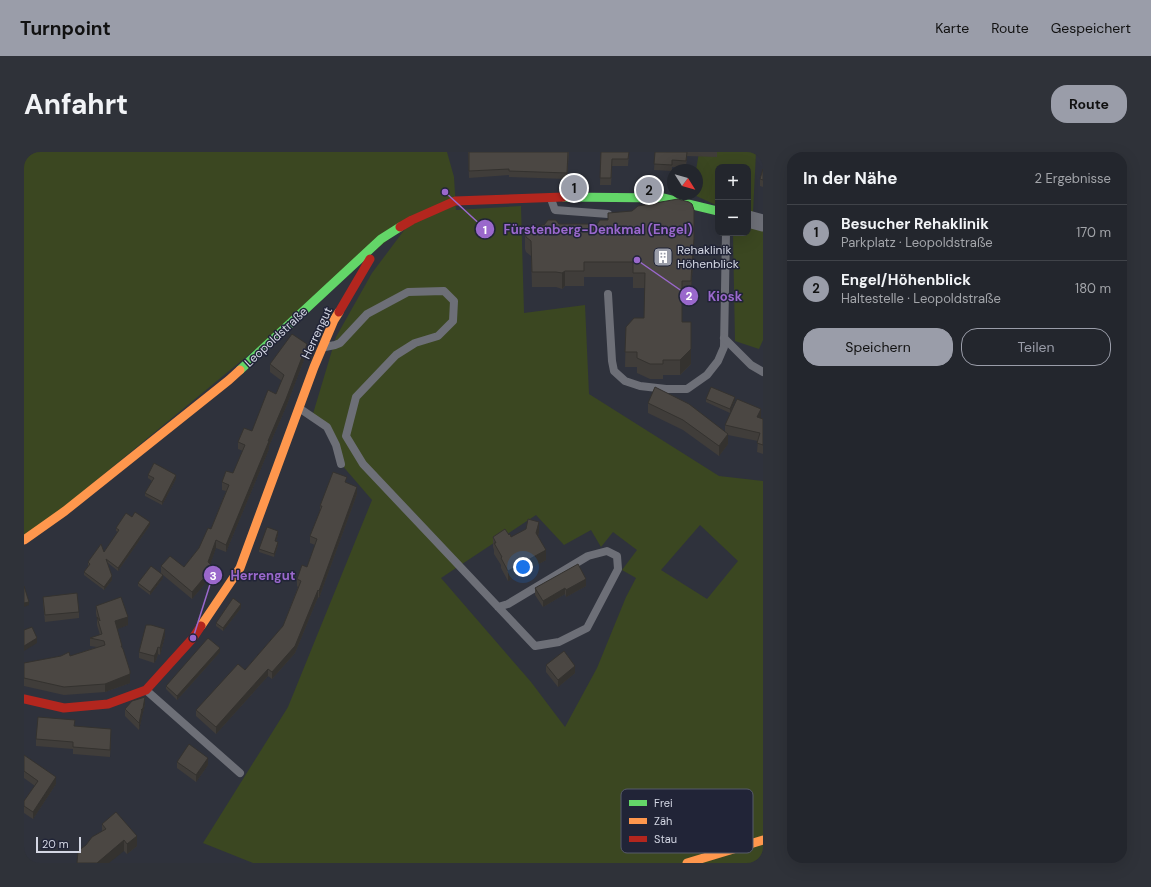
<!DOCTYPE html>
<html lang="de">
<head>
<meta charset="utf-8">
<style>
	:root { --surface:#23262d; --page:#2f3239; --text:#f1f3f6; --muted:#a3a5aa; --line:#404349; --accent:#9a9da9 }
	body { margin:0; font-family:"DM Sans",sans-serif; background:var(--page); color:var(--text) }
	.controls { position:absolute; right:12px; top:12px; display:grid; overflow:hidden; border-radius:8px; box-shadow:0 4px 16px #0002 }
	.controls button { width:36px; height:36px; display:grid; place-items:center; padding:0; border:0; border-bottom:1px solid var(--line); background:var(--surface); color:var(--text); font:20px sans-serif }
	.compass { position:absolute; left:643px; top:12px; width:36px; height:36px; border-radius:50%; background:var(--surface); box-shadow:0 4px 16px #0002; rotate:127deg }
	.scale { position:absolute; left:12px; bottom:10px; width:45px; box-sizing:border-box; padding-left:4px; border:2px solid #d4d7e4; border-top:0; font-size:11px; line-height:14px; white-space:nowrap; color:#d4d7e4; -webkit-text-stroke:3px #212437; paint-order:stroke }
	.you { position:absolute; left:499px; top:415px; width:14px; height:14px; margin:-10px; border:3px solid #fff; border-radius:50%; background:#1a73e8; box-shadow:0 0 0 6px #1a73e833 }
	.badge { display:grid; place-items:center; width:26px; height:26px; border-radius:50%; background:var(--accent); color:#111; font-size:13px; font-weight:700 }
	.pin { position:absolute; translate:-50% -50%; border:2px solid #fff; box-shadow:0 1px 4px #0006 }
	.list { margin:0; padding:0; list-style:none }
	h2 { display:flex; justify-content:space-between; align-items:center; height:52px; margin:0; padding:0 16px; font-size:17px }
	h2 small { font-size:13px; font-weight:400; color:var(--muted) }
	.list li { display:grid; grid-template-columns:26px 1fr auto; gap:12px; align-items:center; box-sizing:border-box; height:56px; padding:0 16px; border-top:1px solid var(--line) }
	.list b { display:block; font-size:15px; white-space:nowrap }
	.list p { margin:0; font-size:13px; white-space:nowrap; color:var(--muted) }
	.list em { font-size:13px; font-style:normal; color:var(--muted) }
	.actions { display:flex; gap:8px; padding:12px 16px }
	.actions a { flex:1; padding:9px 0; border:1px solid var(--accent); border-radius:16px; text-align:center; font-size:14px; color:var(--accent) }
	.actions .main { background:var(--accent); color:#111 }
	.map { position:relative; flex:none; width:739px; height:711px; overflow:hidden; border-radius:16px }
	header { display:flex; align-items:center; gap:24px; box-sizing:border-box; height:56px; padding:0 20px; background:var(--accent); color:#111 }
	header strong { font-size:19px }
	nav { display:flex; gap:22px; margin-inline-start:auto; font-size:14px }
	.intro { display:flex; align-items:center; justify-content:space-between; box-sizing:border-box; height:96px; padding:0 24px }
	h1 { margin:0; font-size:28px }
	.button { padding:10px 18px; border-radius:16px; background:var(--accent); color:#111; font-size:14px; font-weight:700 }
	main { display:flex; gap:24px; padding:0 24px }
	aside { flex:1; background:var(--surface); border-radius:16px; box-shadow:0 4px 16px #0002 }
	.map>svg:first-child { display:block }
	.green { fill:#3b4721; fill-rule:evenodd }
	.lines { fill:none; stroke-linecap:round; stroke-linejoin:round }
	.lane { stroke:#6d6f77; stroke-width:8 }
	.street { stroke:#6d6f77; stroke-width:17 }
	.fast { stroke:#63d668; stroke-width:9 }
	.slow { stroke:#ff974d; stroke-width:9 }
	.jam { stroke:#b3261e; stroke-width:9 }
	.wall { fill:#403d3a }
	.shaded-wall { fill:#34322f }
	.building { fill:#4b4743; stroke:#34322f }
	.labels { text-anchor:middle; stroke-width:3; stroke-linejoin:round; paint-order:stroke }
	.poi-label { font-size:12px; fill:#d4d7e4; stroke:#212437; text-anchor:start }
	.street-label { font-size:12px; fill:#d4d7e4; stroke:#212437 }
	.key { fill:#212437; stroke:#575a6b; stroke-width:1 }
	.key-label { font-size:11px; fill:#d4d7e4 }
	.leader { fill:none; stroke:#9a68cc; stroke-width:1.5 }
	.callout-dot { fill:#9a68cc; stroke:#212437; stroke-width:1.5 }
	.mark-label { font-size:12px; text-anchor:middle; font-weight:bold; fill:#fff }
	.callout-label { font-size:13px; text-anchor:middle; font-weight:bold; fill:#9a68cc; stroke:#212437; stroke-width:3; stroke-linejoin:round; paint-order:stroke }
</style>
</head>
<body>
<header>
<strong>Turnpoint</strong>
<nav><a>Karte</a><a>Route</a><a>Gespeichert</a></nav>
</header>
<div class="intro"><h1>Anfahrt</h1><a class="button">Route</a></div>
<main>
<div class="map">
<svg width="739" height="711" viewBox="0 0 739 711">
	<rect width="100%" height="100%" fill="#2f323c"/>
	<g class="green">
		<path d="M0,0H423L430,25L432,58L497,54L500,161L561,153L565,242L695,324L739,329V711H229L179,691L264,555L348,348L317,312L303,275L288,265L312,185L348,121L387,69L0,388ZM512,363L540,393L567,378L577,395L589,380L613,398L598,418L612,426L602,445L573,516L541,575L507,530L417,426ZM676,373L714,409L683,447L637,418Z"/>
		<path d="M675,0H732L729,60L724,59V15H694V54L668,42H673V18H672Z"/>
		<path d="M724,72L739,77V188L735,197L711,189L709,83L712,81H724Z"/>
	</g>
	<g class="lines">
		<g class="lane">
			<path d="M527,47L531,58L584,62"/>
			<path d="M584,142L588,209L590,219L601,229L616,234L642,237H663L683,223L694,209L700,195L702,81"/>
			<path d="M700,186L727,213L739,220"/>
			<path d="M301,195L311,193L316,191L343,162L384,140L420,139L430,149L429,169L414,184L391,191L372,203L332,245L322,284L339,312L511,494L535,490L563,476L594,417L593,404L583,399L564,404L484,452L474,455"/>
			<path d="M275,256L303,275L312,293L317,312"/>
			<path d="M123,539L216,621"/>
		</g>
		<path class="street" d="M724,67L739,71"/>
		<g class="fast">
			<path d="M540,45L640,46L694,59"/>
			<path d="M216,218L357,87L376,75"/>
		</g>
		<g class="slow">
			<path d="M0,388L41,359L205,228L216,218"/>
			<path d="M177,474L216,416L290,215L310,168L315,160"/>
			<path d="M663,711L739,688"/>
		</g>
		<g class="jam">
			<path d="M376,75L388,68L431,49L540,45"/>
			<path d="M315,160L346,107"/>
			<path d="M0,547L40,556L84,552L122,538L169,486L177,474"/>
		</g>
	</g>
	<g class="wall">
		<path d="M444,0H545L543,27L485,25V23L445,26Z"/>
		<path d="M577,0H605L604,14H588L587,33H576Z"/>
		<path d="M631,0H693V5L663,4L662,15H648V19L630,18Z"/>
		<path d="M732,0H739V8L732,1Z"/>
		<path d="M739,17V35L736,34V27Z"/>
		<path d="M535,72L670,102L668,125L667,144H658V170L667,212L656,223H639V227H626L613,221V215H601L602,175L620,166L621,136H609V125H560V134H541L538,137L532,135H508L507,104L502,100L501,97V79Z"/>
		<path d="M283,200L262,255L245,294V297L202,400L192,396L186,412L189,422L168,447L139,423V426L126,443L114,434V431L137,422V414L160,415L175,396L187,377L202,339L198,338V330L209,321L219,299L214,297V290L228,279L252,242L258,229L246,220V212Z"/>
		<path d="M682,247L711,248L706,261L682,250Z"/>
		<path d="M624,251L701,280V273L737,266L739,267V302L733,300L734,289L704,283V292L695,304L659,278L624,261Z"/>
		<path d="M124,323L152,327L138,353L121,344V341L128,329L124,326Z"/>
		<path d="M323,331L333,342L295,446L294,445L271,501L248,527L244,524L192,582L172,564V558L221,518L259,474L274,435L273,434V427L283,415L291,393L286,391V384L296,359V354Z"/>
		<path d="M108,365L126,373L94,419L84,411L88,428L80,438L60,423V420L64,414V410L80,400L94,380L92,379V376Z"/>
		<path d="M515,380L514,384L522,408L484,429L477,416V413L470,402V398L469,395V385L485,383L487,385Z"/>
		<path d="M254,383L252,389L254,393L250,405L235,400V397Z"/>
		<path d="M562,434L542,445L541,442L519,455L511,443V436Z"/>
		<path d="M19,445L55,460V466L21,470L19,451Z"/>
		<path d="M72,454L104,473L93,477L98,494L106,531L81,540L40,543L0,534V511L46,504L73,495L66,494V486L76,483L73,473V466L72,462Z"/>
		<path d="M217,456L199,479L192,474V471Z"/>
		<path d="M141,484L136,503L134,502L132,508L130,511L115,506V500Z"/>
		<path d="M196,500L153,548L142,537V534Z"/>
		<path d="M522,513L551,521L534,535L522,520Z"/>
		<path d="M121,552L118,564L115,578L101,564V557Z"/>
		<path d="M51,574L87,584L86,605L49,602V597L12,594V587Z"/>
		<path d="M0,603L32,632L9,667L0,661V649L11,634L0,626Z"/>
		<path d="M153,610L184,613L172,630L153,616Z"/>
		<path d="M78,672L113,694L103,702L100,699L78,680Z"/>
	</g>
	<g class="shaded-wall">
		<path d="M670,58V102L668,125L667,144L668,110Z"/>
		<path d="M541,119V134L538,137V121Z"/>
		<path d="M667,170V212L656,223V208Z"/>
		<path d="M283,192V200L262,255L245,294V297L202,400V393Z"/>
		<path d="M711,245V248L706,261V257Z"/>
		<path d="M737,257V266L733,274V265Z"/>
		<path d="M704,282V292L695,304V294Z"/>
		<path d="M152,323V327L138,353V350Z"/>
		<path d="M333,335V342L295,446V439Z"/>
		<path d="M126,370V373L94,419V416Z"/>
		<path d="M515,370V380L512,391V381Z"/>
		<path d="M254,379V383L251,392V389Z"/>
		<path d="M192,388V396L184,418V410Z"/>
		<path d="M254,390V393L250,405V402Z"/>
		<path d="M522,398V408L484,429V419Z"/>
		<path d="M189,415V422L168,447V440Z"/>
		<path d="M139,423V426L126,443V440Z"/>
		<path d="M88,424V428L80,438V435Z"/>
		<path d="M562,427V434L542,445V438Z"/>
		<path d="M541,436V442L519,455V449Z"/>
		<path d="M294,438V445L271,501L248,527V520Z"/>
		<path d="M5,450V453L0,455V451Z"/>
		<path d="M217,452V456L199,479V476Z"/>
		<path d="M104,465V473L91,478V469Z"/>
		<path d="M141,477V484L136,503V496Z"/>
		<path d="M13,486V491L0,499V494Z"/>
		<path d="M134,495V502L132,508L130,511V504Z"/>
		<path d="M196,496V500L153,548V544Z"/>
		<path d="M551,514V521L534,535V528Z"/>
		<path d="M244,517V524L192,582V575Z"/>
		<path d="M106,522V531L81,540V532Z"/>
		<path d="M121,545V552L115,578V571L117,558Z"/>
		<path d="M87,577V584L86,605V598Z"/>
		<path d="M184,606V613L172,630V623Z"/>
		<path d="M32,625V632L9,667V660Z"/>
		<path d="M113,684V694L103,702V692Z"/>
		<path d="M100,688V699L85,711H73Z"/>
	</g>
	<g class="building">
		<path d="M445,0H544L543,21L485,19V17L445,19Z"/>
		<path d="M577,0H605L604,7H588L587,26H576Z"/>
		<path d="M631,0H663L662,9L648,8V13L630,12Z"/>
		<path d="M739,17V28L736,27Z"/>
		<path d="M654,47L665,50L668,52L670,58V87L668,110L667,129H658V170H667V197L656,208H639V212H626L613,206V200H601L602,175L610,166H620L621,121H609V110H560V119H541L538,121L532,120H508L507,89L502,85L501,79L505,74L520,73L524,68H532L535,72H573L576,68H584V61L608,59L614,54Z"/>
		<path d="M268,182L283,192L262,247L244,289H245L202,393L192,388L184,410L189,415L168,440L137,414L146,404L160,415L175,396L184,376L187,377L205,333L198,330L202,319L209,321L221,293L214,290L220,276L228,279L244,238L252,242L260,223L246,212Z"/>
		<path d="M631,235L665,252L704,282L695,294L659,268L624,251Z"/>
		<path d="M687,235L711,245L706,257L682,247Z"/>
		<path d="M713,247L737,257L733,265L739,267V293L733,291L736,281L701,273Z"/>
		<path d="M130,311L152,323L138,350L121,341L130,326L124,323Z"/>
		<path d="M309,320L323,325L321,330L333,335L295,439L294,438L271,494L248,520L244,517L192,575L172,558L214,512L221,518L259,474L277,429L273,427L278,413L283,415L293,387L286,384L298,354H296Z"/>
		<path d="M111,360L126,370L94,416L82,407L88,424L80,435L60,420L66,412L64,410L77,392L80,400L95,378L92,376L102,361L108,365Z"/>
		<path d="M504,367L515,370L512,381L522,398L484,419L477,406L478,405L470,391H472L469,385L481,377L485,383L486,382L487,385L502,377Z"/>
		<path d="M243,375L254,379L251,389L254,390L250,402L235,397Z"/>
		<path d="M554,412L562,427L542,438L541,436L519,449L511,436Z"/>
		<path d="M127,414L139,423L126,440L114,431Z"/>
		<path d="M0,434L5,450L0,451Z"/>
		<path d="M53,441L55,460L21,463L19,445Z"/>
		<path d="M97,445L104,465L91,469L98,494H97L99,497L106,519V522L81,532L40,535L0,526V511L37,504L45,500L46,504L81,493L80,489L66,486L78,482L73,465L76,469L72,454Z"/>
		<path d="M209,446L217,452L199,476L192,471Z"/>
		<path d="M122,473H127L141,477L136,496L134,495L132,501L130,504L115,500Z"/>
		<path d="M8,475L13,486L0,494V478Z"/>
		<path d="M184,486L196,496L153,544L142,534Z"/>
		<path d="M540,499L551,514L534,528L522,513Z"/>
		<path d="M121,545L119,556L117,558H118L115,571L101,557L108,549Z"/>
		<path d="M14,565L51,568L50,574L87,577L86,598L49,595V590L12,587Z"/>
		<path d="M165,592L184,606L172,623L153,610Z"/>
		<path d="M0,603L32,625L9,660L0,654V649L14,629L0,619Z"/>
		<path d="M92,660L113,684L103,692L100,688L73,711H53L54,699L62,693L68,685L82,677L78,672Z"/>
	</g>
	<defs>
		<g id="building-square" transform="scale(1)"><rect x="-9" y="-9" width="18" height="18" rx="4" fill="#9a9da9" stroke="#212437"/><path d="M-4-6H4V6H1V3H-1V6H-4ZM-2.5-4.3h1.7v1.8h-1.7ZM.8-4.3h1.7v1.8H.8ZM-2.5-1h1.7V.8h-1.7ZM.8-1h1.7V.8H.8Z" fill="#fff"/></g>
	</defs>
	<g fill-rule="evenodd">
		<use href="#building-square" x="639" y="105"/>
	</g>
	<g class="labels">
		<g class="poi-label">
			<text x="653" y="102">Rehaklinik<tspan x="653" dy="14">Höhenblick</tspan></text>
		</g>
		<g class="street-label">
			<text transform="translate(293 181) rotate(-65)" y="4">Herrengut</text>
			<text transform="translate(252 185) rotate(-43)" y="4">Leopoldstraße</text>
		</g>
	</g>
	<rect x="597" y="637" width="132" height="64" rx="6" class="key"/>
	<rect x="605" y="648" width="18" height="6" fill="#63d668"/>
	<rect x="605" y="666" width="18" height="6" fill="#ff974d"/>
	<rect x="605" y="684" width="18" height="6" fill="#b3261e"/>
	<g class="key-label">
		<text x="630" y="655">Frei</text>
		<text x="630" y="673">Zäh</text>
		<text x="630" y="691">Stau</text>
	</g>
	<path class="leader" d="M421 40L461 77M613 108L665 144M169 486L189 423"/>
	<g class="callout-dot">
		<circle cx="421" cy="40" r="4"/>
		<circle cx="613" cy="108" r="4"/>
		<circle cx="169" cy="486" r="4"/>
		<circle cx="461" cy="77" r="10"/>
		<circle cx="665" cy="144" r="10"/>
		<circle cx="189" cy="423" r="10"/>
	</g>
	<g class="mark-label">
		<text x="461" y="82">1</text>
		<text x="665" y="148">2</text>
		<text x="189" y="428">3</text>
	</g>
	<g class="callout-label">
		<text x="574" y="82">Fürstenberg-Denkmal (Engel)</text>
		<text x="701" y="149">Kiosk</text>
		<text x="239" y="428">Herrengut</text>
	</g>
</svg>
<div class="controls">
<button>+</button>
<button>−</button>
</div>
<svg class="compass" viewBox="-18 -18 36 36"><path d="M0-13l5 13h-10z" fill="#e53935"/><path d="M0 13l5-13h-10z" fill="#a3a5aa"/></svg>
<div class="scale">20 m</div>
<div class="you"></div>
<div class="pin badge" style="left:550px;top:36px">1</div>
<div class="pin badge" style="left:625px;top:38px">2</div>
</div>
<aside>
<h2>In der Nähe<small>2 Ergebnisse</small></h2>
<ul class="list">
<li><span class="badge">1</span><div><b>Besucher Rehaklinik</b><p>Parkplatz · Leopoldstraße</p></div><em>170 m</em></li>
<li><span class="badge">2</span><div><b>Engel/Höhenblick</b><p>Haltestelle · Leopoldstraße</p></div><em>180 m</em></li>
</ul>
<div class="actions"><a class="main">Speichern</a><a>Teilen</a></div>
</aside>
</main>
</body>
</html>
